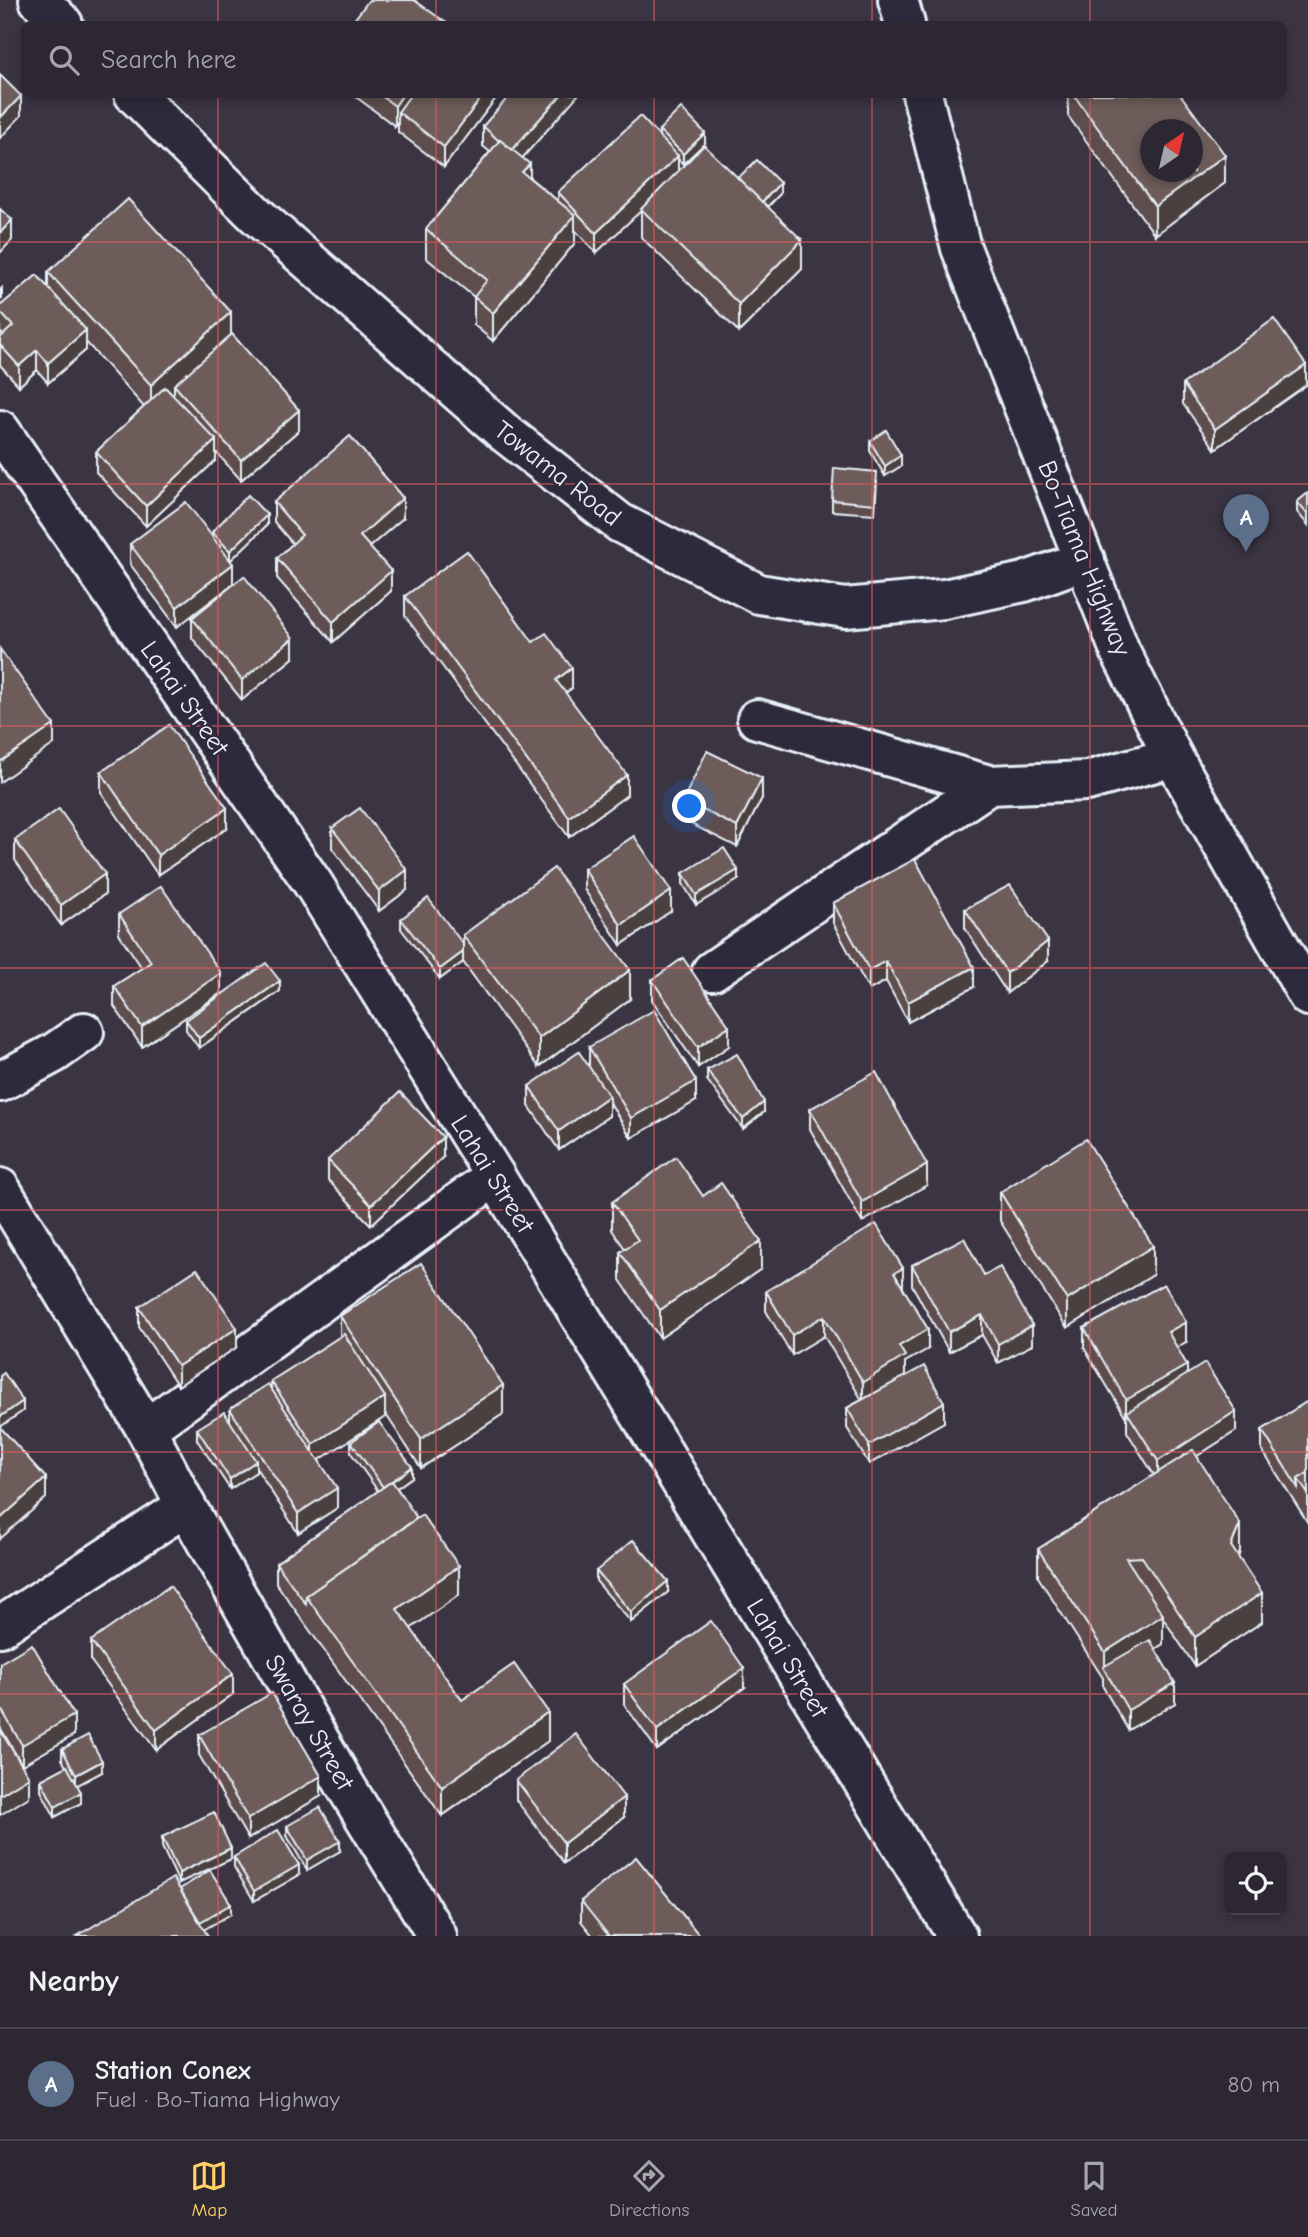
<!DOCTYPE html>
<html lang="en">
<head>
<meta charset="utf-8">
<style>
	:root { --surface:#2c2732; --page:#38333e; --text:#f1f3f6; --muted:#a6a5ac; --line:#48444d; --accent:#ffd166 }
	body { margin:0; font-family:"Comic Neue",sans-serif; background:var(--page); color:var(--text) }
	.controls { position:absolute; right:21px; bottom:21px; display:grid; overflow:hidden; border-radius:10px; box-shadow:0 4px 10px #0003 }
	.controls button { width:63px; height:63px; display:grid; place-items:center; padding:0; border:0; border-bottom:2px solid var(--line); background:var(--surface); color:var(--text); font:35px sans-serif }
	.compass { position:absolute; left:1140px; top:119px; width:63px; height:63px; border-radius:50%; background:var(--surface); box-shadow:0 4px 10px #0003; rotate:34deg }
	.you { position:absolute; left:690px; top:807px; width:24px; height:24px; margin:-18px; border:5px solid #fff; border-radius:50%; background:#1a73e8; box-shadow:0 0 0 10px #1a73e833 }
	.badge { display:grid; place-items:center; width:46px; height:46px; border-radius:50%; background:var(--accent); color:#fff; font-size:23px; font-weight:700 }
	.pin { position:absolute; translate:-50% -58px; filter:drop-shadow(0 2px 4px #0008) }
	.pin::after { content:''; position:absolute; top:37px; width:24px; height:21px; background:inherit; clip-path:polygon(0 0,100% 0,50% 100%) }
	.list { margin:0; padding:0; list-style:none }
	h2 { display:flex; justify-content:space-between; align-items:center; height:91px; margin:0; padding:0 28px; font-size:30px }
	h2 small { font-size:23px; font-weight:400; color:var(--muted) }
	.list li { display:grid; grid-template-columns:46px 1fr auto; gap:21px; align-items:center; box-sizing:border-box; height:112px; padding:0 28px; border-top:2px solid var(--line) }
	.list b { display:block; font-size:26px; white-space:nowrap }
	.list p { margin:0; font-size:23px; white-space:nowrap; color:var(--muted) }
	.list em { font-size:23px; font-style:normal; color:var(--muted) }
	.icon { flex:none; width:38px; height:38px; fill:none; stroke:currentColor; stroke-width:2; stroke-linecap:round; stroke-linejoin:round }
	.map { position:relative; flex:none; width:1308px; height:1936px; overflow:hidden }
	.search { position:absolute; background:var(--surface); box-shadow:0 4px 10px #0003; left:21px; right:21px; top:21px; height:77px; display:flex; align-items:center; gap:18px; box-sizing:border-box; padding:0 24px; border-radius:10px; color:var(--muted); font-size:26px }
	.sheet { height:203px; background:var(--surface) }
	nav { display:flex; justify-content:space-around; align-items:center; box-sizing:border-box; height:98px; border-top:2px solid var(--line); background:var(--surface); font-size:19px; color:var(--muted) }
	nav a { display:grid; justify-items:center; gap:4px }
	nav .on { color:var(--accent) }
	.map>svg:first-child { display:block }
	.lines { fill:none; stroke-linecap:round; stroke-linejoin:round }
	.minor-casing { stroke:#e8f1f8; stroke-width:44 }
	.major-casing { stroke:#e8f1f8; stroke-width:44 }
	.highway-casing { stroke:#e8f1f8; stroke-width:44 }
	.minor { stroke:#2f2a3d; stroke-width:38 }
	.major { stroke:#2f2a3d; stroke-width:38 }
	.highway { stroke:#2f2a3d; stroke-width:38 }
	.wall { fill:#5e4e4d; stroke:#e8f1f8; stroke-width:2 }
	.shaded-wall { fill:#4c403f; stroke:#e8f1f8; stroke-width:2 }
	.building { fill:#6d5b5a; stroke:#e8f1f8; stroke-width:2; fill-rule:evenodd }
	.grid { fill:none; stroke:#da5a5c; stroke-width:2; stroke-opacity:0.55 }
	.labels { text-anchor:middle; stroke-width:5; stroke-linejoin:round; paint-order:stroke }
	.street-label { font-size:26px; fill:#e8f1f8; stroke:#2f2a3d }
</style>
</head>
<body>
<div class="map">
<svg width="1308" height="1936" viewBox="0 0 1308 1936">
	<rect width="100%" height="100%" fill="#3b3443"/>
	<filter id="ink" filterUnits="userSpaceOnUse"><feTurbulence type="fractalNoise" baseFrequency=".0143" numOctaves="2"/><feDisplacementMap in="SourceGraphic" scale="14" xChannelSelector="R" yChannelSelector="G"/><feConvolveMatrix kernelMatrix="1 2 1 2 8 2 1 2 1" color-interpolation-filters="sRGB"/></filter>
	<g filter="url(#ink)">
		<g class="lines">
			<g class="minor-casing">
				<g id="minor">
					<path d="M0,430L314,885L495,1176L957,1936"/>
					<path d="M757,719L989,785L1087,781L1173,757"/>
					<path d="M712,971L989,785"/>
					<path d="M0,1082L54,1053L84,1032"/>
					<path d="M0,1188L146,1429L186,1506L345,1785L437,1936"/>
					<path d="M146,1429L495,1176"/>
					<path d="M0,1627L186,1506"/>
				</g>
			</g>
			<g class="major-casing">
				<g id="major">
					<path d="M39,0L63,24"/>
					<path d="M134,94L255,214L505,433L620,523L759,594L845,608L944,599L1024,582L1085,560"/>
				</g>
			</g>
			<g class="highway-casing">
				<g id="highway">
					<path d="M898,0L905,24"/>
					<path d="M922,94L961,248L1120,651L1173,757L1308,996"/>
				</g>
			</g>
			<use href="#minor" class="minor"/>
			<use href="#major" class="major"/>
			<use href="#highway" class="highway"/>
		</g>
		<g class="wall">
			<path d="M352,94H499L444,167L398,132V121L395,126Z"/>
			<path d="M1068,94H1180L1225,183L1155,235L1068,116Z"/>
			<path d="M483,126L523,158L530,178L558,201V192L659,136V130L705,143L683,164L678,159V172L738,178L780,194L768,207L802,269L739,332L641,237V210L596,253L575,230V243L493,341L474,325V297L426,258V229L490,152L483,146Z"/>
			<path d="M48,272L231,335L299,430L241,480L216,452V460L146,526L96,472V452L144,407L86,342V350L48,383L37,370L19,386L0,365V338L3,335L0,332V306L48,288Z"/>
			<path d="M1183,384L1306,385L1215,449L1183,404Z"/>
			<path d="M870,441L901,466L885,476L870,451Z"/>
			<path d="M877,482L875,514L832,511V500Z"/>
			<path d="M1308,493V525L1297,512V502Z"/>
			<path d="M274,502L403,518L369,547L391,591L333,642L277,578V558L293,544L274,522Z"/>
			<path d="M267,525L230,561L177,627L130,564V544L212,536V532Z"/>
			<path d="M405,596L533,642L572,688L565,693L627,795L569,837L405,616Z"/>
			<path d="M192,618L293,658L242,700L192,638Z"/>
			<path d="M101,772L227,828L158,875L101,792Z"/>
			<path d="M762,798L737,847L683,820V800Z"/>
			<path d="M332,828L407,890L379,911L332,848Z"/>
			<path d="M15,840L105,894L61,925L15,860Z"/>
			<path d="M584,869L671,911L621,945L584,889Z"/>
			<path d="M683,873L738,880L696,905L683,884Z"/>
			<path d="M833,903L974,987L908,1022L886,981L869,990L833,923Z"/>
			<path d="M965,909L1048,961L1007,993L965,928Z"/>
			<path d="M119,914L221,993L142,1047L114,1006V986L142,968L119,934Z"/>
			<path d="M401,919L463,944V935L630,999L539,1067L463,962L440,979L401,929Z"/>
			<path d="M652,980L729,1046L698,1067L652,1000Z"/>
			<path d="M280,991L199,1048L186,1030V1020Z"/>
			<path d="M589,1047L696,1101L631,1138L609,1101V1116L559,1150L529,1106V1086L589,1067Z"/>
			<path d="M707,1070L764,1112L743,1129L707,1080Z"/>
			<path d="M810,1109L927,1185L862,1222L810,1129Z"/>
			<path d="M443,1157L371,1225L328,1180V1160Z"/>
			<path d="M1000,1192L1153,1275L1067,1328L1000,1221Z"/>
			<path d="M703,1196L761,1269L660,1338L620,1280V1252L625,1249L612,1230V1202Z"/>
			<path d="M912,1265L984,1275L1032,1345L998,1363L982,1335L949,1352L912,1285Z"/>
			<path d="M766,1291L928,1349L905,1362V1376L944,1422L869,1464L847,1428V1408L862,1400L824,1336L792,1355L766,1311Z"/>
			<path d="M139,1307L237,1347L178,1386L139,1327Z"/>
			<path d="M340,1316L503,1414L421,1468L385,1413V1417L319,1460L337,1508L298,1533L256,1468V1472L230,1489L197,1440V1429L230,1422V1409L271,1389V1381L340,1337Z"/>
			<path d="M1084,1328L1186,1342L1177,1347L1187,1374L1236,1431L1197,1456L1240,1552L1238,1557L1262,1622L1195,1666L1163,1618V1644L1155,1649L1175,1703L1128,1730L1103,1687V1678L1038,1577V1549L1154,1475L1127,1432V1419L1084,1348Z"/>
			<path d="M1308,1401V1523L1262,1450V1430Z"/>
			<path d="M351,1442L412,1477L397,1488L459,1595L410,1628L462,1700L548,1741L442,1816L276,1583V1563L378,1491L351,1453Z"/>
			<path d="M596,1571L668,1592L631,1622L596,1581Z"/>
			<path d="M91,1641L233,1694L156,1750L91,1661Z"/>
			<path d="M0,1663L74,1735L22,1765L0,1727Z"/>
			<path d="M624,1684L744,1688L657,1750L624,1704Z"/>
			<path d="M199,1735L321,1796L248,1839L199,1755Z"/>
			<path d="M62,1749L102,1772L77,1785L81,1803L55,1817L41,1791V1780L66,1767L62,1759Z"/>
			<path d="M516,1780L624,1817L564,1863L516,1800Z"/>
			<path d="M287,1826L340,1851L307,1870L287,1836Z"/>
			<path d="M162,1837L231,1859L179,1883L162,1847Z"/>
			<path d="M234,1857L299,1875L254,1901L234,1867Z"/>
			<path d="M581,1901L700,1936H593L581,1921Z"/>
		</g>
		<g class="shaded-wall">
			<path d="M403,94H417L398,112V121L395,126V106Z"/>
			<path d="M484,94H499L444,167V147Z"/>
			<path d="M562,94H579L511,171V151Z"/>
			<path d="M21,96V116L0,138V118Z"/>
			<path d="M705,133V143L683,164V154Z"/>
			<path d="M1225,155V183L1155,235V206Z"/>
			<path d="M678,156V176L596,253V233Z"/>
			<path d="M530,164V192L522,172Z"/>
			<path d="M780,183V194L759,215V205Z"/>
			<path d="M575,215V243L493,341V313Z"/>
			<path d="M12,220V240L0,253V233Z"/>
			<path d="M802,240V269L739,332V304Z"/>
			<path d="M2,288V299L0,300V290Z"/>
			<path d="M231,312V340L174,385V392L151,414V385Z"/>
			<path d="M86,330V350L48,383V363Z"/>
			<path d="M37,350V370L19,386V366Z"/>
			<path d="M1306,365V385L1215,449V429Z"/>
			<path d="M299,410V430L241,480V460Z"/>
			<path d="M216,440V460L146,526V506Z"/>
			<path d="M901,455V466L885,476V466Z"/>
			<path d="M403,498V518L360,555V536Z"/>
			<path d="M267,515V525L230,561V551Z"/>
			<path d="M233,564V584L177,627V607Z"/>
			<path d="M391,571V591L333,642V622Z"/>
			<path d="M293,638V658L242,700V680Z"/>
			<path d="M572,668V688L556,700V680Z"/>
			<path d="M54,725V744L0,782V762Z"/>
			<path d="M627,775V795L569,837V817Z"/>
			<path d="M762,778V798L737,847V827Z"/>
			<path d="M227,808V828L158,875V855Z"/>
			<path d="M407,870V890L379,911V891Z"/>
			<path d="M738,870V880L696,905V895Z"/>
			<path d="M105,874V894L61,925V905Z"/>
			<path d="M671,891V911L621,945V925Z"/>
			<path d="M1048,941V961L1007,993V973Z"/>
			<path d="M463,952V962L440,979V969Z"/>
			<path d="M886,961V981L869,990V970Z"/>
			<path d="M974,967V987L908,1022V1002Z"/>
			<path d="M630,970V999L539,1067V1038Z"/>
			<path d="M221,973V993L142,1047V1027Z"/>
			<path d="M280,981V991L199,1048V1038Z"/>
			<path d="M729,1026V1046L698,1067V1047Z"/>
			<path d="M696,1081V1101L631,1138V1118Z"/>
			<path d="M609,1096V1116L559,1150V1131Z"/>
			<path d="M764,1102V1112L743,1129V1119Z"/>
			<path d="M443,1137V1157L371,1225V1205Z"/>
			<path d="M927,1165V1185L862,1222V1202Z"/>
			<path d="M761,1241V1269L660,1338V1310Z"/>
			<path d="M1153,1246V1275L1067,1328V1300Z"/>
			<path d="M903,1268V1288L894,1273Z"/>
			<path d="M982,1315V1335L949,1352V1332Z"/>
			<path d="M824,1316V1336L792,1355V1335Z"/>
			<path d="M1186,1322V1342L1168,1352V1332Z"/>
			<path d="M1032,1325V1345L998,1363V1344Z"/>
			<path d="M237,1328V1347L178,1386V1366Z"/>
			<path d="M928,1329V1349L905,1362V1376L863,1402V1382L899,1346Z"/>
			<path d="M1187,1365V1385L1127,1412L1126,1420V1400Z"/>
			<path d="M503,1385V1414L421,1468V1439Z"/>
			<path d="M385,1397V1417L313,1464V1444Z"/>
			<path d="M23,1401V1411L0,1427V1417Z"/>
			<path d="M944,1402V1422L869,1464V1445Z"/>
			<path d="M1236,1411V1431L1158,1481V1461Z"/>
			<path d="M256,1461V1472L230,1489V1479Z"/>
			<path d="M412,1467V1477L383,1498V1488Z"/>
			<path d="M46,1478V1498L0,1539V1519Z"/>
			<path d="M337,1488V1508L298,1533V1513Z"/>
			<path d="M1240,1524V1552L1231,1574V1546Z"/>
			<path d="M459,1566V1595L397,1638V1609Z"/>
			<path d="M668,1581V1592L631,1622V1612Z"/>
			<path d="M1262,1593V1622L1195,1666V1637Z"/>
			<path d="M1163,1615V1644L1109,1678L1105,1670V1652Z"/>
			<path d="M744,1668V1688L657,1750V1730Z"/>
			<path d="M233,1674V1694L156,1750V1730Z"/>
			<path d="M1175,1683V1703L1128,1730V1710Z"/>
			<path d="M548,1712V1741L442,1816V1787Z"/>
			<path d="M74,1715V1735L22,1765V1745Z"/>
			<path d="M102,1761V1772L76,1786V1775Z"/>
			<path d="M321,1776V1796L248,1839V1819Z"/>
			<path d="M29,1777V1797L0,1815V1795Z"/>
			<path d="M81,1792V1803L55,1817V1807Z"/>
			<path d="M624,1797V1817L564,1863V1843Z"/>
			<path d="M340,1841V1851L307,1870V1860Z"/>
			<path d="M231,1848V1859L179,1883V1873Z"/>
			<path d="M299,1865V1875L254,1901V1891Z"/>
			<path d="M231,1904V1914L198,1933V1923Z"/>
		</g>
		<g class="building">
			<path d="M369,0H414L448,24H351Z"/>
			<path d="M0,75L21,96L0,118Z"/>
			<path d="M379,94H403L395,106Z"/>
			<path d="M411,94H484L444,147L398,112Z"/>
			<path d="M511,94H562L512,150L500,140L499,141L483,126Z"/>
			<path d="M1073,94H1180L1225,155L1155,206ZM1151,130H1193V172H1151Z"/>
			<path d="M681,108L705,133L683,154L659,130Z"/>
			<path d="M640,116L678,156L596,233L558,192Z"/>
			<path d="M500,140L530,164L522,172L575,215L493,313L474,297L487,280L426,229Z"/>
			<path d="M704,145L802,240L739,304L641,209Z"/>
			<path d="M757,160L780,183L762,202L738,178Z"/>
			<path d="M128,199L231,312L151,385L48,272Z"/>
			<path d="M0,209L12,220L0,233Z"/>
			<path d="M37,275L86,330L48,363L37,350L19,366L0,345V338L13,326L0,312V306Z"/>
			<path d="M1274,319L1306,365L1215,429L1183,384Z"/>
			<path d="M232,334L299,410L241,460L174,385Z"/>
			<path d="M165,387L216,440L146,506L96,452Z"/>
			<path d="M886,430L901,455L885,466L870,441Z"/>
			<path d="M350,436L403,498L360,536L391,571L333,622L277,558L302,535L274,502Z"/>
			<path d="M834,468L877,472L875,504L832,500Z"/>
			<path d="M1308,493V515L1297,502Z"/>
			<path d="M248,495L267,515L230,551L212,532Z"/>
			<path d="M186,502L233,564L177,607L130,544Z"/>
			<path d="M467,551L533,642L546,633L572,668L556,680L627,775L569,817L405,596Z"/>
			<path d="M244,576L293,638L242,680L192,618Z"/>
			<path d="M0,649L54,725L0,762Z"/>
			<path d="M169,725L227,808L158,855L101,772Z"/>
			<path d="M707,751L762,778L737,827L683,800Z"/>
			<path d="M360,808L407,870L379,891L332,828Z"/>
			<path d="M59,809L105,874L61,905L15,840Z"/>
			<path d="M634,836L671,891L621,925L584,869Z"/>
			<path d="M724,848L738,870L696,895L683,873Z"/>
			<path d="M915,859L974,967L908,1002L886,961L869,970L833,903Z"/>
			<path d="M554,868L630,970L539,1038L463,935Z"/>
			<path d="M1010,885L1048,941L1007,973L965,909Z"/>
			<path d="M161,886L221,973L142,1027L114,986L151,962L119,914Z"/>
			<path d="M428,898L463,944V952L440,969L401,919Z"/>
			<path d="M683,958L729,1026L698,1047L652,980Z"/>
			<path d="M266,963L280,981L199,1038L186,1020Z"/>
			<path d="M654,1010L696,1081L631,1118L589,1047Z"/>
			<path d="M579,1052L609,1096L559,1131L529,1086Z"/>
			<path d="M737,1054L764,1102L743,1119L707,1070Z"/>
			<path d="M876,1072L927,1165L862,1202L810,1109Z"/>
			<path d="M400,1092L443,1137L371,1205L328,1160Z"/>
			<path d="M1086,1139L1153,1246L1067,1300L1000,1192Z"/>
			<path d="M676,1157L703,1196L721,1183L761,1241L660,1310L620,1252L638,1240L612,1202Z"/>
			<path d="M876,1224L903,1268L894,1273L928,1329L899,1346L905,1356L863,1382L824,1316L792,1335L766,1291Z"/>
			<path d="M964,1238L984,1275L1000,1267L1032,1325L998,1344L982,1315L949,1332L912,1265Z"/>
			<path d="M421,1263L503,1385L421,1439L340,1316Z"/>
			<path d="M197,1269L237,1328L178,1366L139,1307Z"/>
			<path d="M1164,1284L1186,1322L1168,1332L1187,1365L1126,1400L1084,1328Z"/>
			<path d="M344,1334L385,1397L313,1444L271,1381Z"/>
			<path d="M1205,1363L1236,1411L1158,1461L1127,1412Z"/>
			<path d="M924,1366L944,1402L869,1445L847,1408Z"/>
			<path d="M4,1373L23,1401L0,1417V1376Z"/>
			<path d="M268,1384L337,1488L298,1513L230,1409Z"/>
			<path d="M1308,1401V1473L1298,1479V1488L1262,1430Z"/>
			<path d="M224,1412L256,1461L230,1479L197,1429Z"/>
			<path d="M379,1422L412,1467L383,1487L351,1442Z"/>
			<path d="M1,1428L46,1478L0,1519V1430Z"/>
			<path d="M1193,1450L1240,1524L1231,1546L1262,1593L1195,1637L1142,1557L1126,1558L1163,1615L1105,1652L1038,1549Z"/>
			<path d="M1308,1473V1494L1298,1479Z"/>
			<path d="M392,1481L417,1518L306,1596V1604L276,1563Z"/>
			<path d="M422,1515L459,1566L397,1609L462,1700L514,1664L548,1712L442,1787L306,1596Z"/>
			<path d="M633,1540L668,1581L631,1612L596,1571Z"/>
			<path d="M170,1586L233,1674L156,1730L91,1641Z"/>
			<path d="M711,1621L744,1668L657,1730L624,1684Z"/>
			<path d="M1150,1640L1175,1683L1128,1710L1103,1667Z"/>
			<path d="M32,1644L74,1715L22,1745L0,1707V1663Z"/>
			<path d="M272,1693L321,1776L248,1819L199,1735Z"/>
			<path d="M0,1730L29,1777L0,1795Z"/>
			<path d="M576,1734L624,1797L564,1843L516,1780Z"/>
			<path d="M88,1735L102,1761L76,1775L62,1749Z"/>
			<path d="M67,1766L81,1792L55,1807L41,1780Z"/>
			<path d="M320,1807L340,1841L307,1860L287,1826Z"/>
			<path d="M214,1812L231,1848L179,1873L162,1837Z"/>
			<path d="M278,1830L299,1865L254,1891L234,1857Z"/>
			<path d="M636,1857L700,1936H609L581,1901Z"/>
			<path d="M210,1870L231,1904L200,1922L180,1889Z"/>
			<path d="M173,1878L208,1936H77Z"/>
		</g>
	</g>
	<path class="grid" d="M218,0V24M436,0V24M654,0V24M872,0V24M1090,0V24M218,94V1936M436,94V1936M654,94V1936M872,94V1936M1090,94V1936M0,242H1308M0,484H1308M0,726H1308M0,968H1308M0,1210H1308M0,1452H1308M0,1694H1308"/>
	<g class="labels">
		<g class="street-label">
			<text transform="translate(558 473) rotate(38)" y="9">Towama Road</text>
			<text transform="translate(1085 558) rotate(68)" y="9">Bo-Tiama Highway</text>
			<text transform="translate(185 698) rotate(55)" y="9">Lahai Street</text>
			<text transform="translate(493 1174) rotate(58)" y="9">Lahai Street</text>
			<text transform="translate(788 1658) rotate(59)" y="9">Lahai Street</text>
			<text transform="translate(310 1722) rotate(60)" y="9">Swaray Street</text>
		</g>
	</g>
</svg>
<div class="controls">
<button><svg class="icon" aria-label="locate" viewBox="0 0 24 24"><circle cx="12" cy="12" r="6"/><path d="M12 2v4M12 18v4M2 12h4M18 12h4"/></svg></button>
</div>
<svg class="compass" viewBox="-18 -18 36 36"><path d="M0-13l5 13h-10z" fill="#e53935"/><path d="M0 13l5-13h-10z" fill="#a6a5ac"/></svg>
<div class="you"></div>
<div class="pin badge" style="left:1246px;top:552px;background:#5c6f8a">A</div>
<div class="search"><svg class="icon" aria-label="search" viewBox="0 0 24 24"><circle cx="10" cy="10" r="6"/><path d="M15 15l6 6"/></svg>Search here</div>
</div>
<section class="sheet">
<h2>Nearby<small></small></h2>
<ul class="list">
<li><span class="badge" style="background:#5c6f8a">A</span><div><b>Station Conex</b><p>Fuel · Bo-Tiama Highway</p></div><em>80 m</em></li>
</ul>
</section>
<nav>
<a class="on"><svg class="icon" aria-label="map" viewBox="0 0 24 24"><path d="M3 6l6-2 6 2 6-2v14l-6 2-6-2-6 2zM9 4v14M15 6v14"/></svg>Map</a>
<a><svg class="icon" aria-label="directions" viewBox="0 0 24 24"><path d="M12 3l9 9-9 9-9-9zM9 14v-3h6M13 9l2 2-2 2"/></svg>Directions</a>
<a><svg class="icon" aria-label="saved" viewBox="0 0 24 24"><path d="M7 4h10v16l-5-4-5 4z"/></svg>Saved</a>
</nav>
</body>
</html>
